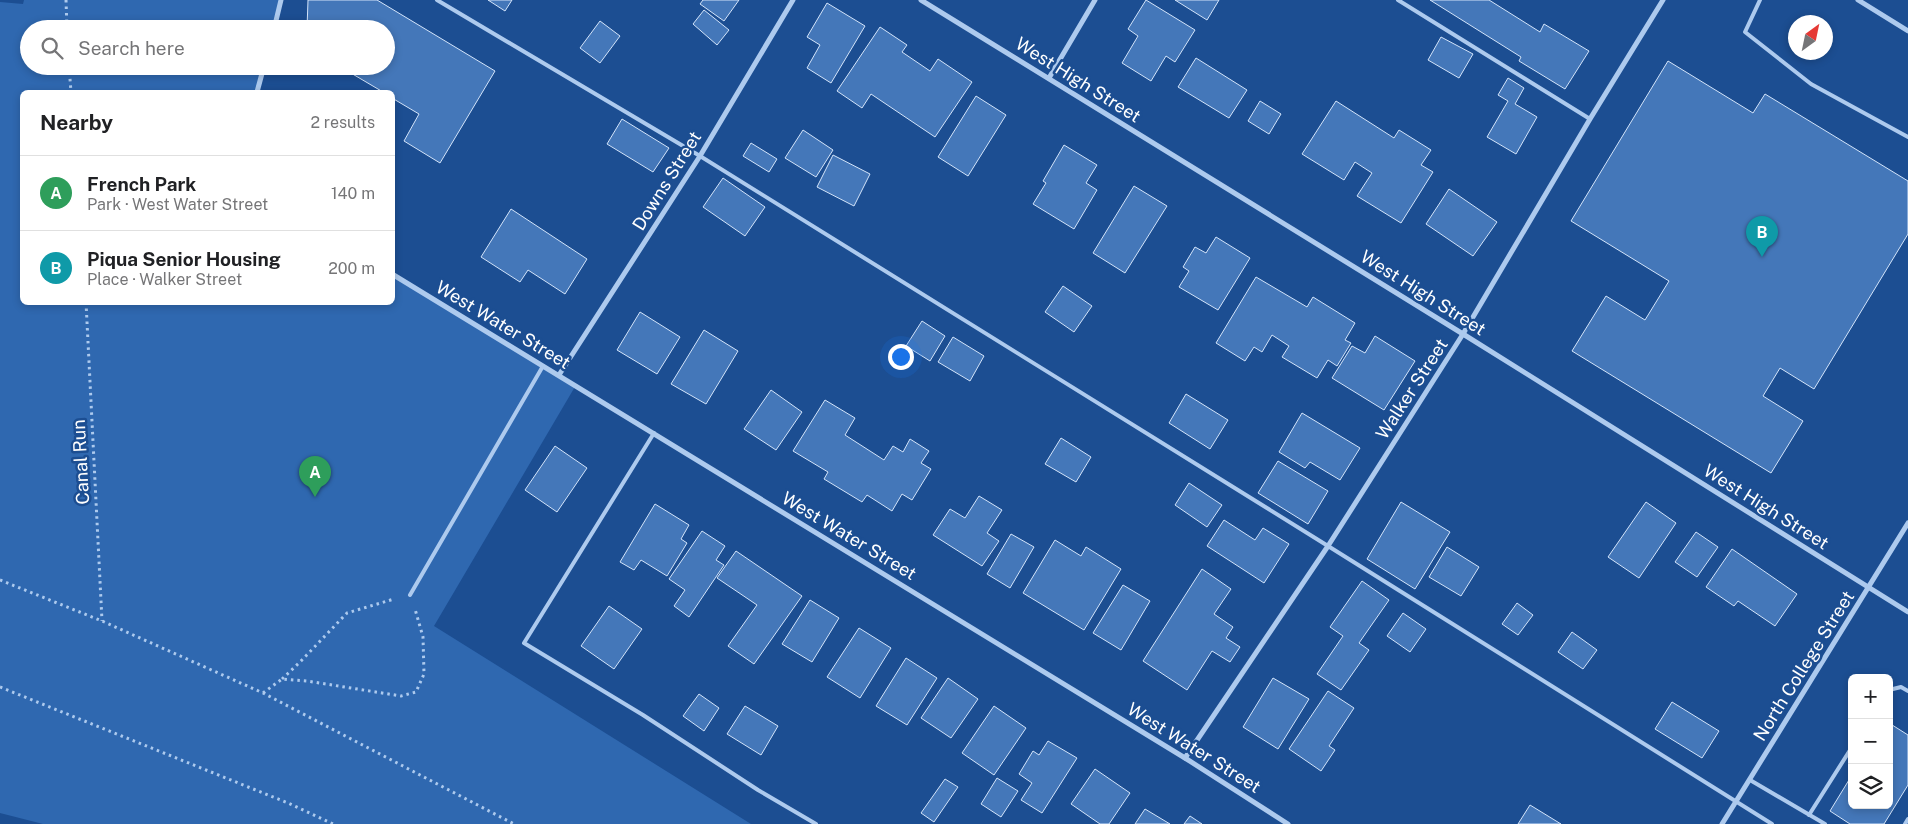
<!DOCTYPE html>
<html lang="en">
<head>
<meta charset="utf-8">
<style>
	:root { --surface:#fff; --page:#f2f2f2; --text:#202124; --muted:#757577; --line:#e0e0e0; --accent:#847244 }
	body { margin:0; font-family:"Public Sans",sans-serif; background:var(--page); color:var(--text) }
	.controls { position:absolute; right:15px; bottom:15px; display:grid; overflow:hidden; border-radius:8px; box-shadow:0 2px 8px #0003 }
	.controls button { width:45px; height:45px; display:grid; place-items:center; padding:0; border:0; border-bottom:1px solid var(--line); background:var(--surface); color:var(--text); font:25px sans-serif }
	.compass { position:absolute; left:1788px; top:15px; width:45px; height:45px; border-radius:50%; background:var(--surface); box-shadow:0 2px 8px #0003; rotate:33deg }
	.you { position:absolute; left:900px; top:356px; width:18px; height:18px; margin:-12px; border:4px solid #fff; border-radius:50%; background:#1a73e8; box-shadow:0 0 0 8px #1a73e833 }
	.badge { display:grid; place-items:center; width:32px; height:32px; border-radius:50%; background:var(--accent); color:#fff; font-size:16px; font-weight:700 }
	.pin { position:absolute; translate:-50% -41px; filter:drop-shadow(0 1px 2px #0008) }
	.pin::after { content:''; position:absolute; top:26px; width:18px; height:15px; background:inherit; clip-path:polygon(0 0,100% 0,50% 100%) }
	.list { margin:0; padding:0; list-style:none }
	h2 { display:flex; justify-content:space-between; align-items:center; height:65px; margin:0; padding:0 20px; font-size:21px }
	h2 small { font-size:16px; font-weight:400; color:var(--muted) }
	.list li { display:grid; grid-template-columns:32px 1fr auto; gap:15px; align-items:center; box-sizing:border-box; height:75px; padding:0 20px; border-top:1px solid var(--line) }
	.list b { display:block; font-size:19px; white-space:nowrap }
	.list p { margin:0; font-size:16px; white-space:nowrap; color:var(--muted) }
	.list em { font-size:16px; font-style:normal; color:var(--muted) }
	.icon { flex:none; width:28px; height:28px; fill:none; stroke:currentColor; stroke-width:2; stroke-linecap:round; stroke-linejoin:round }
	.map { position:relative; flex:none; width:1908px; height:824px; overflow:hidden }
	.search { position:absolute; background:var(--surface); box-shadow:0 2px 8px #0003; left:20px; top:20px; width:375px; height:55px; display:flex; align-items:center; gap:12px; box-sizing:border-box; padding:0 18px; border-radius:28px; color:var(--muted); font-size:19px }
	.panel { position:absolute; background:var(--surface); box-shadow:0 2px 8px #0003; left:20px; top:90px; width:375px; height:215px; border-radius:8px }
	.map>svg:first-child { display:block }
	.green { fill:#2f68b0 }
	.building { fill:#4477b9; stroke:#d3e4fa }
	.lines { fill:none; stroke-linecap:round; stroke-linejoin:round }
	.path { stroke:#adcaee; stroke-width:3; stroke-dasharray:2.5 4; stroke-linecap:butt }
	.lane { stroke:#adcaee; stroke-width:4 }
	.street { stroke:#adcaee; stroke-width:5 }
	.labels { text-anchor:middle; stroke-width:5; stroke-linejoin:round; paint-order:stroke }
	.street-label { font-size:18px; fill:#fff; stroke:#1c4e92 }
</style>
</head>
<body>
<div class="map">
<svg width="1908" height="824" viewBox="0 0 1908 824">
	<rect width="100%" height="100%" fill="#1c4e92"/>
	<path class="green" d="M24,0H281L274,29H29V66H264L257,92H22V302H392L393,274L576,385L434,626L751,824H43L0,813V2L23,4Z"/>
	<g class="building">
		<path d="M308,0H377L495,71L440,163L404,141L419,114L392,98V92H383L339,66H386V29H307Z"/>
		<path d="M488,0H512L505,11Z"/>
		<path d="M703,0H739L724,21L700,4Z"/>
		<path d="M1146,0L1195,30L1175,62L1166,56L1151,81L1122,63L1138,36L1128,29Z"/>
		<path d="M1175,0H1219L1207,20Z"/>
		<path d="M1430,0H1489L1540,32L1544,24L1589,51L1565,89L1519,61L1521,57Z"/>
		<path d="M827,3L865,26L831,83L807,68L820,45L807,37Z"/>
		<path d="M704,10L729,30L717,45L693,24Z"/>
		<path d="M600,21L620,36L600,63L580,48Z"/>
		<path d="M880,27L907,45L902,52L930,71L938,59L972,82L935,137L871,94L862,108L837,91Z"/>
		<path d="M1441,37L1473,54L1459,78L1428,60Z"/>
		<path d="M1196,58L1247,90L1229,118L1178,87Z"/>
		<path d="M1668,61L1753,113L1765,94L1908,181V234L1814,389L1780,368L1763,396L1803,421L1771,473L1572,351L1606,296L1645,320L1669,281L1571,221Z"/>
		<path d="M1508,78L1524,88L1515,104L1537,117L1516,154L1487,137L1508,101L1498,95Z"/>
		<path d="M976,96L1006,115L968,176L938,157Z"/>
		<path d="M1260,101L1281,114L1269,134L1248,121Z"/>
		<path d="M1336,101L1394,138L1399,130L1431,150L1421,165L1433,172L1401,223L1357,196L1372,173L1355,162L1344,180L1302,154Z"/>
		<path d="M622,119L669,148L653,172L607,144Z"/>
		<path d="M803,130L833,150L816,177L785,158Z"/>
		<path d="M751,143L777,159L769,172L743,156Z"/>
		<path d="M1064,145L1097,165L1086,183L1097,190L1074,229L1033,204L1046,183L1043,181Z"/>
		<path d="M833,155L870,174L854,206L817,187Z"/>
		<path d="M723,178L765,207L745,236L703,207Z"/>
		<path d="M1134,186L1167,206L1125,273L1093,253Z"/>
		<path d="M1449,189L1497,222L1473,256L1426,224Z"/>
		<path d="M511,209L587,259L565,294L528,270L520,282L481,257Z"/>
		<path d="M1216,237L1250,258L1218,310L1179,287L1189,271L1183,267L1195,247L1206,253Z"/>
		<path d="M1256,277L1307,307L1313,297L1355,323L1345,340L1351,343L1337,366L1328,360L1317,378L1282,357L1289,346L1272,335L1262,352L1254,347L1245,361L1216,343Z"/>
		<path d="M1063,286L1092,306L1074,332L1045,312Z"/>
		<path d="M640,312L680,337L657,374L617,350Z"/>
		<path d="M922,321L945,336L930,361L906,346Z"/>
		<path d="M704,330L738,351L706,404L671,384Z"/>
		<path d="M1375,336L1415,361L1384,410L1332,378L1352,346L1365,353Z"/>
		<path d="M953,337L984,356L970,381L938,362Z"/>
		<path d="M771,390L802,412L776,450L744,429Z"/>
		<path d="M1186,394L1228,420L1210,449L1169,423Z"/>
		<path d="M825,400L855,418L845,435L884,460L893,446L903,452L910,439L929,451L921,463L931,469L912,500L902,494L892,511L867,495L862,502L824,479L828,472L793,451Z"/>
		<path d="M1302,413L1360,448L1340,480L1310,462L1305,468L1279,452Z"/>
		<path d="M1061,438L1091,457L1076,482L1045,464Z"/>
		<path d="M555,446L587,468L557,512L525,490Z"/>
		<path d="M1278,461L1328,491L1308,524L1258,493Z"/>
		<path d="M1189,483L1222,505L1207,527L1175,505Z"/>
		<path d="M979,496L1002,510L987,533L999,541L982,566L933,535L950,509L965,518Z"/>
		<path d="M1401,502L1450,532L1415,589L1367,559Z"/>
		<path d="M1646,502L1676,523L1639,578L1608,557Z"/>
		<path d="M655,504L689,525L681,539L687,543L667,576L641,560L634,570L620,562Z"/>
		<path d="M1224,520L1255,540L1263,528L1289,544L1264,583L1207,546Z"/>
		<path d="M702,531L725,546L716,560L724,565L689,617L674,606L685,590L669,579Z"/>
		<path d="M1696,532L1718,547L1697,577L1675,562Z"/>
		<path d="M1011,534L1034,547L1010,588L987,574Z"/>
		<path d="M1055,540L1081,556L1086,547L1121,569L1084,630L1023,593Z"/>
		<path d="M1447,547L1479,567L1461,596L1429,577Z"/>
		<path d="M1732,549L1797,594L1775,626L1738,601L1734,606L1706,587Z"/>
		<path d="M736,551L802,596L754,664L728,646L757,605L717,578Z"/>
		<path d="M1202,569L1231,589L1214,614L1233,627L1226,638L1240,647L1230,662L1212,651L1187,690L1143,661Z"/>
		<path d="M1362,581L1389,600L1359,643L1369,650L1341,690L1317,674L1343,636L1330,627Z"/>
		<path d="M1123,585L1150,601L1121,650L1093,633Z"/>
		<path d="M810,600L839,618L812,662L782,644Z"/>
		<path d="M1517,603L1533,615L1518,635L1502,624Z"/>
		<path d="M609,606L642,629L614,669L581,646Z"/>
		<path d="M1403,613L1426,629L1410,652L1387,636Z"/>
		<path d="M859,628L891,648L860,698L827,677Z"/>
		<path d="M1572,632L1597,650L1583,669L1558,652Z"/>
		<path d="M906,658L937,678L907,725L876,706Z"/>
		<path d="M948,678L978,699L951,738L921,718Z"/>
		<path d="M1273,678L1309,699L1278,749L1243,727Z"/>
		<path d="M1328,691L1354,708L1329,746L1335,750L1321,771L1289,749Z"/>
		<path d="M699,694L719,708L704,731L683,716Z"/>
		<path d="M1672,702L1719,731L1702,758L1655,729Z"/>
		<path d="M745,706L778,726L761,755L727,734Z"/>
		<path d="M994,706L1026,728L994,775L962,753Z"/>
		<path d="M1889,723L1908,735V785L1884,824H1850L1830,811L1852,775V805H1889Z"/>
		<path d="M1048,741L1077,758L1042,813L1021,800L1032,783L1019,774L1033,751L1039,755Z"/>
		<path d="M1095,769L1130,793L1109,824H1100L1071,804Z"/>
		<path d="M997,778L1018,791L1001,817L981,804Z"/>
		<path d="M945,779L958,787L934,822L921,813Z"/>
		<path d="M1530,805L1561,824H1518Z"/>
		<path d="M1145,809L1170,824H1135Z"/>
		<path d="M1190,816L1202,824H1184Z"/>
	</g>
	<g class="lines">
		<g class="path">
			<path d="M66,0L67,29"/>
			<path d="M69,66L71,92"/>
			<path d="M86,302L102,621"/>
			<path d="M0,580L102,621L263,693L514,824"/>
			<path d="M282,679L300,662L347,613L394,599"/>
			<path d="M0,687L288,803L333,824"/>
			<path d="M263,693L282,679L307,681L401,696L416,692L424,674L423,637L415,609"/>
		</g>
		<g class="lane">
			<path d="M437,0L700,156L1328,546L1772,824"/>
			<path d="M1398,0L1590,119"/>
			<path d="M1760,0L1745,32L1811,84L1908,137"/>
			<path d="M654,433L524,643L643,715L758,790L816,824"/>
			<path d="M410,595L543,366"/>
			<path d="M1889,690L1901,687L1908,691"/>
			<path d="M1750,780L1825,824"/>
			<path d="M1809,815L1852,747"/>
			<path d="M1905,824L1908,819"/>
		</g>
		<g class="street">
			<path d="M921,0L1463,334L1908,612"/>
			<path d="M1858,0L1908,31"/>
			<path d="M274,29L281,0"/>
			<path d="M1049,78L1095,0"/>
			<path d="M257,92L264,66"/>
			<path d="M392,274L1185,758L1288,824"/>
			<path d="M559,375L700,156L793,0"/>
			<path d="M1185,758L1328,546L1463,334L1590,119L1663,0"/>
			<path d="M1722,824L1908,523"/>
		</g>
	</g>
	<g class="labels">
		<g class="street-label">
			<text transform="translate(1078 80) rotate(32)" y="6">West High Street</text>
			<text transform="translate(667 181) rotate(-58)" y="6">Downs Street</text>
			<text transform="translate(1423 293) rotate(32)" y="6">West High Street</text>
			<text transform="translate(503 325) rotate(31)" y="6">West Water Street</text>
			<text transform="translate(1412 389) rotate(-57)" y="6">Walker Street</text>
			<text transform="translate(81 462) rotate(-93)" y="6">Canal Run</text>
			<text transform="translate(1766 507) rotate(32)" y="6">West High Street</text>
			<text transform="translate(849 536) rotate(31)" y="6">West Water Street</text>
			<text transform="translate(1804 666) rotate(-58)" y="6">North College Street</text>
			<text transform="translate(1194 748) rotate(32)" y="6">West Water Street</text>
		</g>
	</g>
</svg>
<div class="controls">
<button>+</button>
<button>−</button>
<button><svg class="icon" aria-label="layers" viewBox="0 0 24 24"><path d="M12 4l9 5-9 5-9-5zM3 14l9 5 9-5"/></svg></button>
</div>
<svg class="compass" viewBox="-18 -18 36 36"><path d="M0-13l5 13h-10z" fill="#e53935"/><path d="M0 13l5-13h-10z" fill="#757577"/></svg>
<div class="you"></div>
<div class="pin badge" style="left:315px;top:497px;background:#2e9e5b">A</div>
<div class="pin badge" style="left:1762px;top:257px;background:#0f9aa8">B</div>
<div class="search"><svg class="icon" aria-label="search" viewBox="0 0 24 24"><circle cx="10" cy="10" r="6"/><path d="M15 15l6 6"/></svg>Search here</div>
<section class="panel">
<h2>Nearby<small>2 results</small></h2>
<ul class="list">
<li><span class="badge" style="background:#2e9e5b">A</span><div><b>French Park</b><p>Park · West Water Street</p></div><em>140 m</em></li>
<li><span class="badge" style="background:#0f9aa8">B</span><div><b>Piqua Senior Housing</b><p>Place · Walker Street</p></div><em>200 m</em></li>
</ul>
</section>
</div>
</body>
</html>
